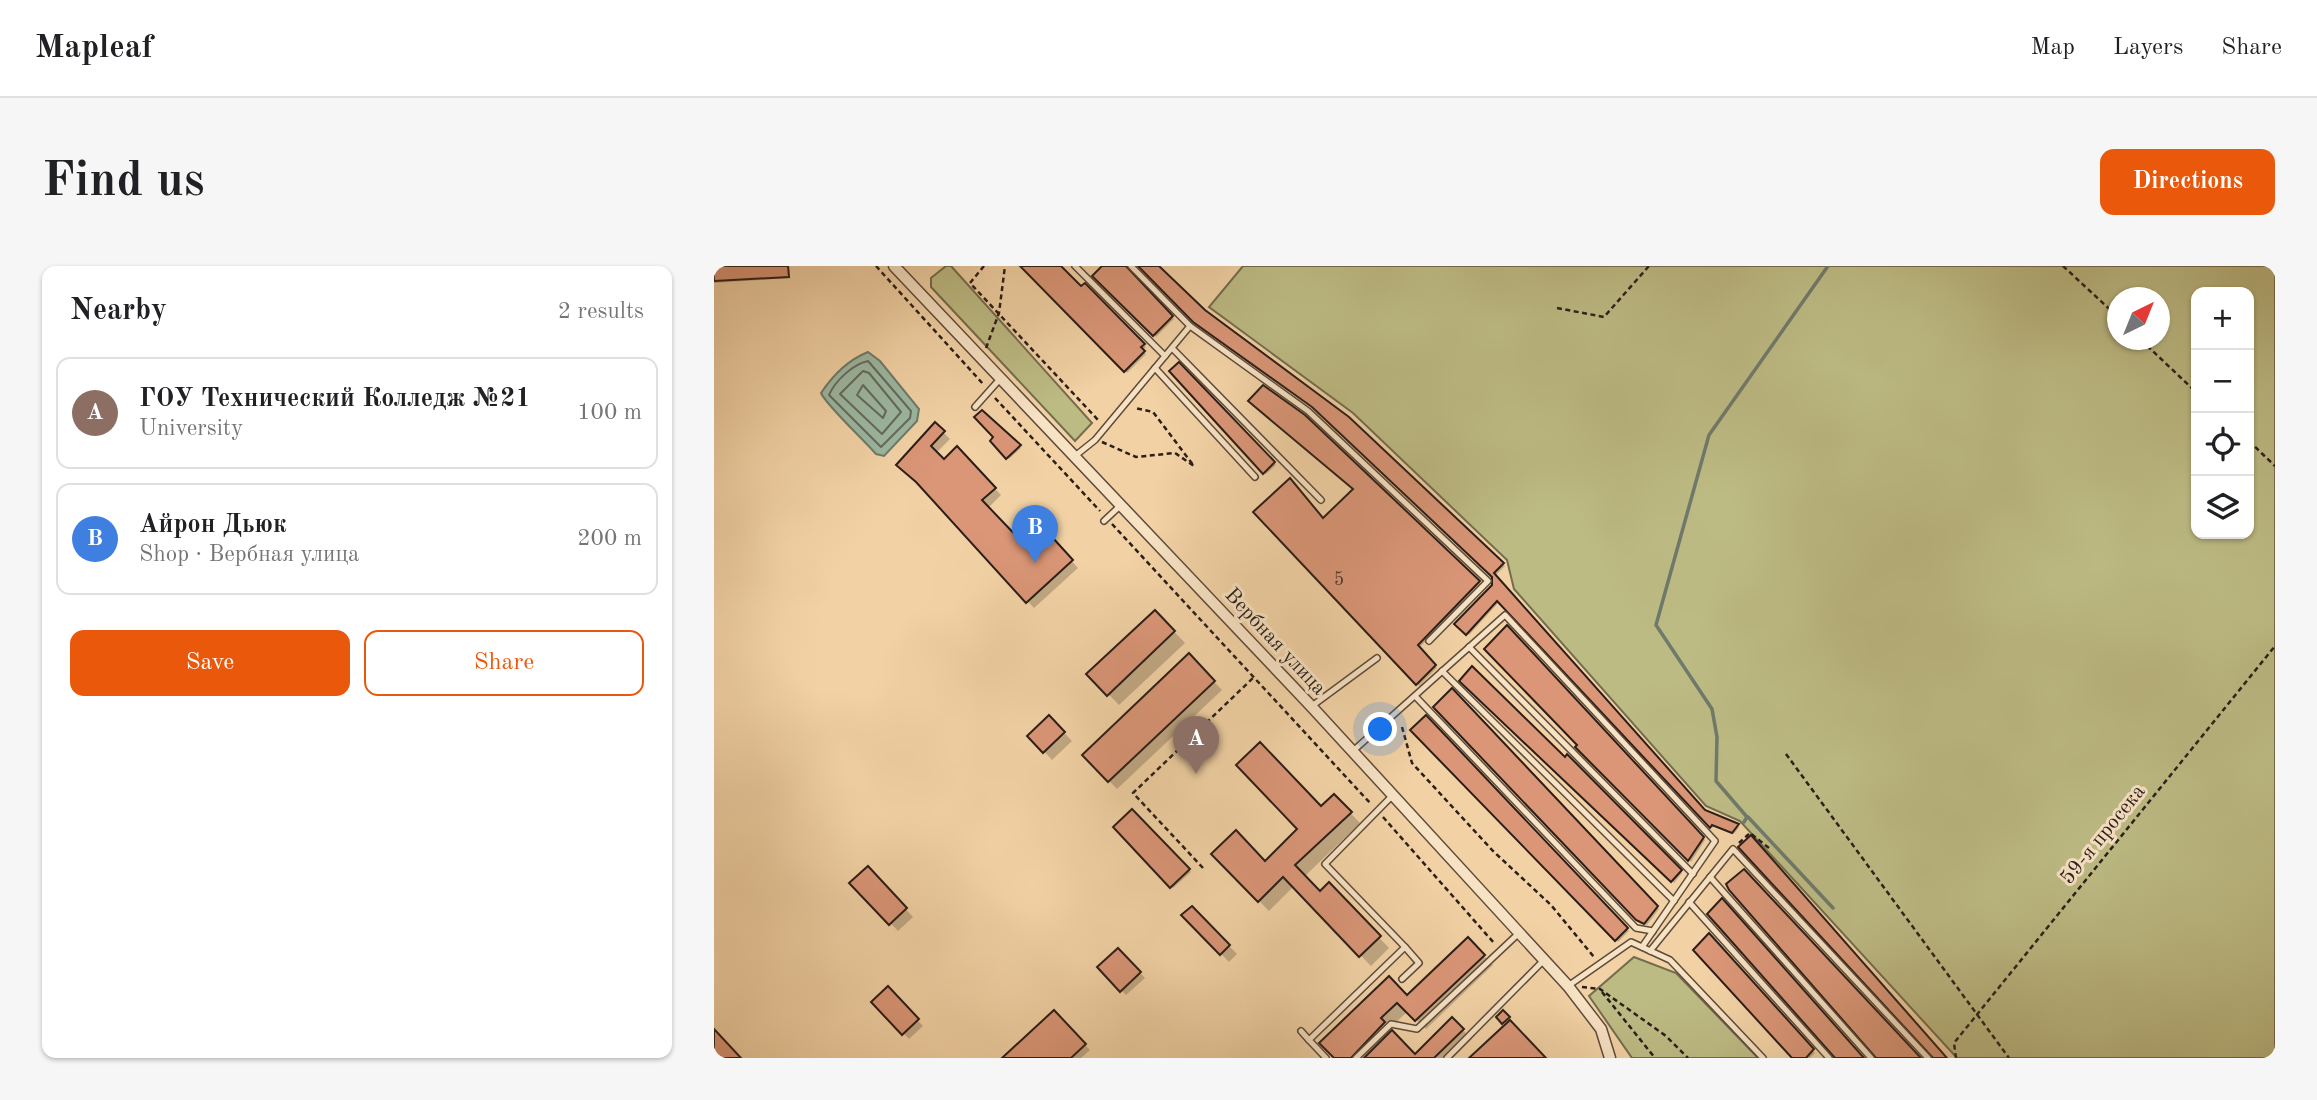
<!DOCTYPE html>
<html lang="en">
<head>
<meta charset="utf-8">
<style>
	:root { --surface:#fff; --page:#f6f6f6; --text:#202124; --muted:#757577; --line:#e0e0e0; --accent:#ea580c }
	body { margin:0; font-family:"Old Standard TT",serif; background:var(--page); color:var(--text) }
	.controls { position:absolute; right:21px; top:21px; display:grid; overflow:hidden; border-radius:14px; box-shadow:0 2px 5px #0004 }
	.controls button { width:63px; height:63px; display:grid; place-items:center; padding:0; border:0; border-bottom:2px solid var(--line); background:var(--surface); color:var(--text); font:35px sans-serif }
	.compass { position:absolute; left:1393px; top:21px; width:63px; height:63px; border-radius:50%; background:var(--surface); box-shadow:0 2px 5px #0004; rotate:43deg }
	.you { position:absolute; left:667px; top:464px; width:24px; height:24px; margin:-18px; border:5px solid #fff; border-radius:50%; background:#1a73e8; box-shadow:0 0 0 10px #1a73e833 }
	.badge { display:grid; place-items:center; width:46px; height:46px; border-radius:50%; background:var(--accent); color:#fff; font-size:23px; font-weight:700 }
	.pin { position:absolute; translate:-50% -58px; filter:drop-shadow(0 2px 4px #0008) }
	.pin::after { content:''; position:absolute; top:37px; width:24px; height:21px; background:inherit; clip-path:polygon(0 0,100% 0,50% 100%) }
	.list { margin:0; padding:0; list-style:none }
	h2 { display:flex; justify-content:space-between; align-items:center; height:91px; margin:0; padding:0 28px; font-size:30px }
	h2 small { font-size:23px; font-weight:400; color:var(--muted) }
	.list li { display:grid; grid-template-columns:46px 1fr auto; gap:21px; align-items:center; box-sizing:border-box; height:112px; margin:0 14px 14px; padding:0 14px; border:2px solid var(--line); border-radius:14px }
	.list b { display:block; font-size:26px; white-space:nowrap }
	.list p { margin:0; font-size:23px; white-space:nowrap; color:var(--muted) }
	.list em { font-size:23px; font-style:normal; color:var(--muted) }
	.actions { display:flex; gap:14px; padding:21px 28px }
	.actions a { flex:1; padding:16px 0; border:2px solid var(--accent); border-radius:14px; text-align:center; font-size:24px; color:var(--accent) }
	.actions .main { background:var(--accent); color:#fff }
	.icon { flex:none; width:38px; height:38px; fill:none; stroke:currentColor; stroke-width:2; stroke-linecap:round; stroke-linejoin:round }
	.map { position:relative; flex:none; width:1561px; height:792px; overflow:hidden; border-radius:14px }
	header { display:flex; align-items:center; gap:42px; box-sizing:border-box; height:98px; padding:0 35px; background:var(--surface); border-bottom:2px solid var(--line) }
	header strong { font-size:33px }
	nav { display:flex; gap:38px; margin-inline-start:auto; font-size:24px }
	.intro { display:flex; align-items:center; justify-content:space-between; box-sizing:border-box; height:168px; padding:0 42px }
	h1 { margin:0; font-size:49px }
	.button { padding:18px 32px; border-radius:14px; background:var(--accent); color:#fff; font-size:24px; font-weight:700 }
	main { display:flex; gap:42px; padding:0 42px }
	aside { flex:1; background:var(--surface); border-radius:14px; box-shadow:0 2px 5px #0004 }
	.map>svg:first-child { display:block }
	.green { fill:#bdbb84; stroke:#746c4e; stroke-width:2; fill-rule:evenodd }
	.water { fill:#9cb8a2; stroke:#6f7a6b; stroke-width:2 }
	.shadow { fill:#0003 }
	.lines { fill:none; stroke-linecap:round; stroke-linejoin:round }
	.shore { stroke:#646b5d; stroke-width:2 }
	.stream { stroke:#6f7a6b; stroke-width:3.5 }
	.building { fill:#da9677; stroke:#2b1e18; stroke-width:2 }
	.lane-casing { stroke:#5d4b3b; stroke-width:8 }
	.street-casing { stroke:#5d4b3b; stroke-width:13 }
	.path { stroke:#2b1e18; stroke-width:2.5; stroke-dasharray:5 3.5; stroke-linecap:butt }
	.lane { stroke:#f7e2c4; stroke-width:5 }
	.street { stroke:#f7e2c4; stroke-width:10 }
	.labels { text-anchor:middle; stroke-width:6; stroke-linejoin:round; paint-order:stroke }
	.number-label { font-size:18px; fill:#573c30 }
	.street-label { font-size:21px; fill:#2b1e18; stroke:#f7e2c4 }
</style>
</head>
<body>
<header>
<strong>Mapleaf</strong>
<nav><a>Map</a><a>Layers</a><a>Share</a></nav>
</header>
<div class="intro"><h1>Find us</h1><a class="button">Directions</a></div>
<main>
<aside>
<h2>Nearby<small>2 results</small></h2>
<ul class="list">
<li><span class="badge" style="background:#8d6e63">A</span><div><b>ГОУ Технический Колледж №21</b><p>University</p></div><em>100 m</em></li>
<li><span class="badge" style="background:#3f7fe0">B</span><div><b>Айрон Дьюк</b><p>Shop · Вербная улица</p></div><em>200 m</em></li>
</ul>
<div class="actions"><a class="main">Save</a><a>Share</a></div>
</aside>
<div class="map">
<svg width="1561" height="792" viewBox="0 0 1561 792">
	<rect width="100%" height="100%" fill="#f2d2a5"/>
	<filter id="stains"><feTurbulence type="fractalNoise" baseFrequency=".00286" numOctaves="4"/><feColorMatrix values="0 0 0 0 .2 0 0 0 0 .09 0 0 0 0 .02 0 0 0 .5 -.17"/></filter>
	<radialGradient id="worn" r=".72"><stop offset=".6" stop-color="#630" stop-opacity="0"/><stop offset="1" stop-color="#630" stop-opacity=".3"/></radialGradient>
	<g class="green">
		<path d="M232,0H237L378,157L361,175L217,21V12Z"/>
		<path d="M529,0H1561V792H1243L1026,555L992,540L800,323L793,294L639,147L495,41ZM1482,26H1535V268H1482ZM1404,32H1446V74H1404Z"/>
		<path d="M920,691L962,707L1044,792H918L875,730Z"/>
	</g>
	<path class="water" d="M154,86L166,95L205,143L203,155L170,190L162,188C150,174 112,139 107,127C119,109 134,94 154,86Z"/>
	<g class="shadow">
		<path d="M0,0H75L76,12L0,17Z"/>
		<path d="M308,0H345L367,23L371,19L432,81L428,84L432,88L413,107Z"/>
		<path d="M390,0H416L414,7L460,53L442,71L381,10Z"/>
		<path d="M427,0H443L490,45L634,152L789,298L791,300L781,310L991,546L1025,561L1020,568L1000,560L998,562L786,335L755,369L744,359L779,319L780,311L602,143Z"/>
		<path d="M465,99L562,199L552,208L458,105Z"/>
		<path d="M268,146L307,182L295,193L278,175L282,171Z"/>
		<path d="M590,150L767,318L705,382L723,402L705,420L541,246L609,254L642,223Z"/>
		<path d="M221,158L236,173L222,187L230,195L243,183L287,229L274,242L309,280L328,262L364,302L320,342L207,219Z"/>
		<path d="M441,346L471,377L405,439L375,408Z"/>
		<path d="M793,361L991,574L977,596L863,481L865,479Z"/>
		<path d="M475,390L508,424L403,523L370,489Z"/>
		<path d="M748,413L851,493L853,491L968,607L960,617Z"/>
		<path d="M738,425L945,643L933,659L926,656Z"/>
		<path d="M335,451L358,475L338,494L316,470Z"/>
		<path d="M712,451L915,665L904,676L698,464Z"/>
		<path d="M620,530L646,557L590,611L606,627L615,619L675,682L657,700L580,620L555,645L499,588L551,597Z"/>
		<path d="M418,545L477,606L459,622L401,561Z"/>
		<path d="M161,610L199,651L184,665L138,617Z"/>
		<path d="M478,642L523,688L515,696L470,649Z"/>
		<path d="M995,669L1101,787L1096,792H1080Z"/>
		<path d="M754,673L779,699L712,763L694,745L675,763L701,790L738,754L758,773L739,792H622L608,777L693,731Z"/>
		<path d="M404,684L431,712L412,729L386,701Z"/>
		<path d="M174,722L209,760L195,773L159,736Z"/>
		<path d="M340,746L376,784L367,792H291Z"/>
	</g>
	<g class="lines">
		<g class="shore">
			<path d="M154,95L197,145L196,152L167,181L115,129C121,115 139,98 154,95Z"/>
			<path d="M149,105L155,107L187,146L168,168L126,128Z"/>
			<path d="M149,119L172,145L169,152L143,129Z"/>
		</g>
		<g class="stream">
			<path d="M1034,551L1119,642"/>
			<path d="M1030,556L1033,551L1002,515L1003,471L998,443L942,359L995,169L1114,0"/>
		</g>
	</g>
	<g class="building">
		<path d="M0,0H74L75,11L0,15Z"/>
		<path d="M306,0H347L367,20L371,17L431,78L427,81L431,85L410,106Z"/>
		<path d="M388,0H412L459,50L439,70L378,10Z"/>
		<path d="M424,0H445L491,44L635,151L790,297L780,307L991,544L1025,558L1018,567L998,559L996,562L783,335L752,369L740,358L778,319V311L598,141L479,56Z"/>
		<path d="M465,96L561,196L549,208L455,105Z"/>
		<path d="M549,119L591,149L766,315L704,379L722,399L702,419L539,246L576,212L609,252L639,223L534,135Z"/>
		<path d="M268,144L307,179L292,193L276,175L279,171L260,151Z"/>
		<path d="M221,156L231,165L217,180L230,193L243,180L282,222L268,234L309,277L328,260L359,294L312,337L202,216L182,199Z"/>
		<path d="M441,344L461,365L393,430L372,408Z"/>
		<path d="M793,359L990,571L974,595L861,481L863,479L770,383Z"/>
		<path d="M475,387L501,415L394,516L368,489Z"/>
		<path d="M758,400L851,491L853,488L968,604L957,616L745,415Z"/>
		<path d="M738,422L944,640L930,658L922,654L719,441Z"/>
		<path d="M335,449L351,466L329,487L313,470Z"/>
		<path d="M712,449L914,662L901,675L696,464Z"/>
		<path d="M546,476L607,540L620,528L638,546L581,599L606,625L615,616L667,670L645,691L569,611L544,636L497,588L522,564L551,595L583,563L522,499Z"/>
		<path d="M418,543L476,603L456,622L399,561Z"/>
		<path d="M1037,569L1233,792H1219L1024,581Z"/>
		<path d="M154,600L193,642L175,659L135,617Z"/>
		<path d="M1030,603L1207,792H1162L1015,624L1012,618Z"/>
		<path d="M1008,632L1150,792H1121L1003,659L993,648Z"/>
		<path d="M478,640L516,679L506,689L467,649Z"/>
		<path d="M995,667L1100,783L1092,792H1078L979,684Z"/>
		<path d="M754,671L771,689L701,755L683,737L667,752L671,756L637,792H620L605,777L675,710L693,729Z"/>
		<path d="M404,682L427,706L406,726L383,701Z"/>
		<path d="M174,720L205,753L188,769L157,736Z"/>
		<path d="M340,744L372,778L357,792H288Z"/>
		<path d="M789,744L796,751L788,758L782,751Z"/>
		<path d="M738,751L750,763L720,792H650L678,764L701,788Z"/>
		<path d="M796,754L832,792H755Z"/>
		<path d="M0,763L27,792H0Z"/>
	</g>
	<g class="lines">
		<g class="lane-casing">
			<g id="lane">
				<path d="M361,0L451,90"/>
				<path d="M417,0L476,60"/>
				<path d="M458,82L607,234"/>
				<path d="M441,102L541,211"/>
				<path d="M261,141L286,113"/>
				<path d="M361,190L381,174L476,60L594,145L774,315L715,375"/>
				<path d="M390,255L407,239"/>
				<path d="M755,381L979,608"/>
				<path d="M728,405L960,635"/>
				<path d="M701,430L922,662L939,665"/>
				<path d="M598,440L663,392"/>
				<path d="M639,485L791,349L1001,575L928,681"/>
				<path d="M996,611L1157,792"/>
				<path d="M975,636L1115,792"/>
				<path d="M936,685L1019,583L1214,792"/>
				<path d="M688,713L705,697L691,681"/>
				<path d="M854,720L917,676L956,694L1049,792"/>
				<path d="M587,765L595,774"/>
				<path d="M612,792L595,774L691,681L611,598L679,529"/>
				<path d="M642,792L677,758L703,763L805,667"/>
				<path d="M733,792L830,694"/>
			</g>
		</g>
		<g class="street-casing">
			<path id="street" d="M180,0L597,440L854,720L887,763L896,792"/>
		</g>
		<g class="path">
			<path d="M162,0L270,119"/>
			<path d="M270,0L256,17L385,155"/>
			<path d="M1349,0L1404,51"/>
			<path d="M843,42L890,51L935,0"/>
			<path d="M1427,74L1482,126"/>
			<path d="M272,82L285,47L291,0"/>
			<path d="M281,132L386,245"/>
			<path d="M1535,175L1561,200"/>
			<path d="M388,176L422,191L461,187L480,200L439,146L421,142"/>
			<path d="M398,258L657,538"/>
			<path d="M688,461L698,497L779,585L837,639L880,691"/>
			<path d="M1072,488L1295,792"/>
			<path d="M669,551L780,677"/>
			<path d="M1025,577L1036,567L1055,582"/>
			<path d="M489,602L419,527L539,412"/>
			<path d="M868,721L886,723L952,770L974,792"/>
			<path d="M888,726L941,792"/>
			<path d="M1242,792L1240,777L1561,380"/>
		</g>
		<use href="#lane" class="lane"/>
		<use href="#street" class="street"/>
	</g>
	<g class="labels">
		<g class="number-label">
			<text x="625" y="319">5</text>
		</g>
		<g class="street-label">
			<text transform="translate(562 375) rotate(47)" y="7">Вербная улица</text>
			<text transform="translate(1388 568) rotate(-51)" y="7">59-я просека</text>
		</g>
	</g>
	<rect width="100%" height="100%" filter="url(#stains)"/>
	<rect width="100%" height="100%" fill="url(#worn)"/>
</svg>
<div class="controls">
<button>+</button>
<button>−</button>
<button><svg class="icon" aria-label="locate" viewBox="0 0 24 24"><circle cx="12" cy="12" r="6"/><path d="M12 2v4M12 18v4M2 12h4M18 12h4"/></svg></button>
<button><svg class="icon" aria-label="layers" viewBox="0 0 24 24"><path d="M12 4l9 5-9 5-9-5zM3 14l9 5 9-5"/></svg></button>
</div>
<svg class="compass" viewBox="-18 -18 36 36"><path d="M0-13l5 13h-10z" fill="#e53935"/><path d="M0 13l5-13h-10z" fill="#757577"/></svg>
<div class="you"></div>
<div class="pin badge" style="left:482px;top:508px;background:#8d6e63">A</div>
<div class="pin badge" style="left:321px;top:297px;background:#3f7fe0">B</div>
</div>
</main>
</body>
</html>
